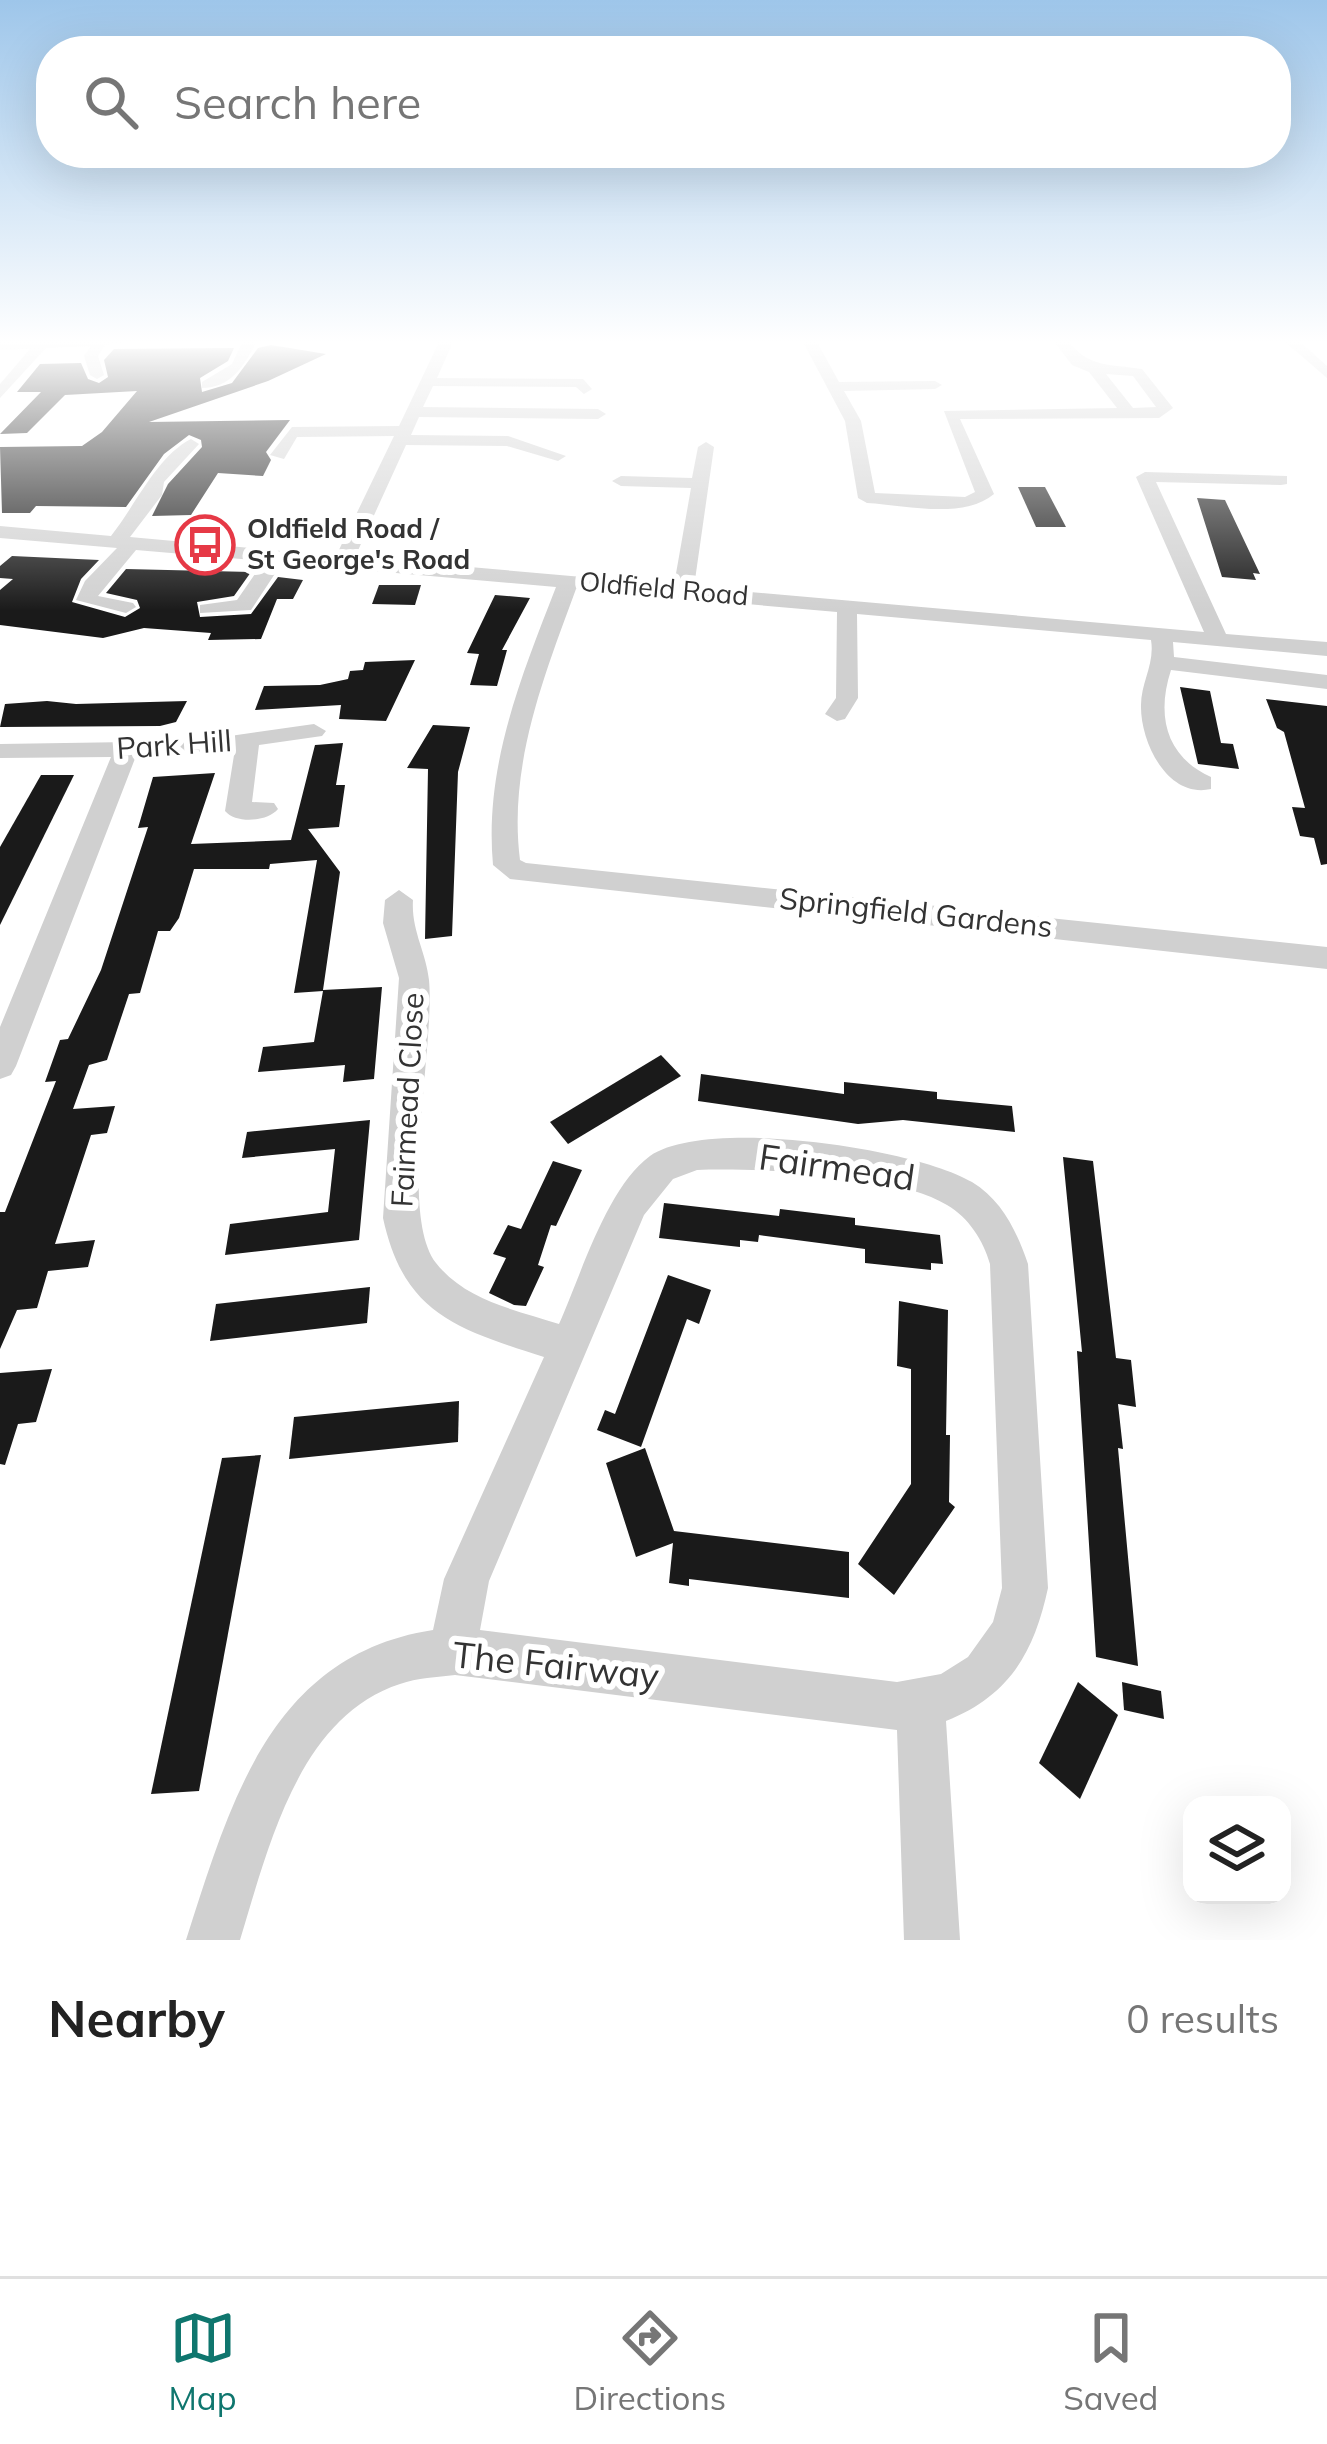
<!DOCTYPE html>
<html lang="en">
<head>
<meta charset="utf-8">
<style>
	:root { --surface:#fff; --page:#f6f6f6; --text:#222; --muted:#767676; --line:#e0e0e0; --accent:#0f766e }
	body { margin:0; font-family:Mulish,sans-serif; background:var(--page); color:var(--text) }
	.controls { position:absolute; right:36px; bottom:36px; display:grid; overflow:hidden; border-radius:24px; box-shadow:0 12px 48px #0002 }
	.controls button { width:108px; height:108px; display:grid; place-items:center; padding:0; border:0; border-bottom:3px solid var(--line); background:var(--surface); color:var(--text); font:60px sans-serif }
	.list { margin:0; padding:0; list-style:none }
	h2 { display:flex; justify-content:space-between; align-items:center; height:156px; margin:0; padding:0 48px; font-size:51px }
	h2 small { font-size:39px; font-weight:400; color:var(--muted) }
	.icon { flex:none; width:66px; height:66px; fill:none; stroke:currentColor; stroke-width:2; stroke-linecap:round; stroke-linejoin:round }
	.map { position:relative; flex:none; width:1327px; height:1940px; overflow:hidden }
	.search { position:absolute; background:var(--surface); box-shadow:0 12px 48px #0002; left:36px; right:36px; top:36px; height:132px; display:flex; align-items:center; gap:30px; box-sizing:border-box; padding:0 42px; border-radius:48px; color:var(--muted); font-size:45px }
	.sheet { height:336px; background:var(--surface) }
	nav { display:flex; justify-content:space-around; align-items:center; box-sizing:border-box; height:168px; border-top:3px solid var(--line); background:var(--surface); font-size:33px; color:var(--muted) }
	nav a { display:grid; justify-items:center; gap:6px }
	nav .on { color:var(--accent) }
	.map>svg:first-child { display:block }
	.building { fill:#1a1a1a }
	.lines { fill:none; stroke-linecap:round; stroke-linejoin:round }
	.minor { fill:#d0d0d0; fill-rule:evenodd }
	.labels { text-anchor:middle; stroke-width:12; stroke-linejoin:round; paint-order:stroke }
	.far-poi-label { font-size:27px; font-weight:bold; fill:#333; stroke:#fff; text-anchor:start }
	.far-street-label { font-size:27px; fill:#333; stroke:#fff }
	.street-label { font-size:30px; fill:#333; stroke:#fff }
	.near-street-label { font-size:36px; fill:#333; stroke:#fff }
</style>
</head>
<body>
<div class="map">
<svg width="1327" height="1940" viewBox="0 0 1327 1940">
	<rect width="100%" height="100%" fill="#fff"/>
	<g class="building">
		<path d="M271,345L326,354L268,381L149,422L290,420L266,452L271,460L263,476L218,473L191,515L152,516L168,484L202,447L201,440L189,435L164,454L126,507L36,506L30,513H2L0,447L82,446L102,432L137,391L65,395L27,433L0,434L41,392H17L40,364L81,363L88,379L99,383L108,377L104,360L114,349L234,348L228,361L200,378L202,392L232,383L258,348Z"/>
		<path d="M1018,487H1045L1066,527H1036Z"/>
		<path d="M1197,498L1225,500L1260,574L1253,573L1256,580L1222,577Z"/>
		<path d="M12,556L99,560L81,579L72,602L125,617L140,608L137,600L106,593L126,569L251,572L234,596L197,602L200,617L251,614L278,577L303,580L293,599H277L261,639L208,640L211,633L144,628L103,638L0,625V590L13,579L0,578V566Z"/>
		<path d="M379,585H421L415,605L372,604Z"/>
		<path d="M495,595L530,598L502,650H507L497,686L470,685L479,654L467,653Z"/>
		<path d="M415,660L386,721L339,719L341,705L255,710L264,686L320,685L348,679L350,671L363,670L365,662Z"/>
		<path d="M1180,687L1210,691L1221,743L1233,744L1239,769L1198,764Z"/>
		<path d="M1266,699L1327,706V864L1321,865L1314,838L1300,836L1292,807L1305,808L1284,732L1277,728Z"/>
		<path d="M47,701L76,704L187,701L176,722L160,726L0,727L5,704Z"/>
		<path d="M433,725L470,727L458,772L452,936L425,939L428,769L407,768Z"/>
		<path d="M343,743L336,785H345L339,827L308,829L340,872L323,990L382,987L374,1079L343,1082L345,1065L258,1072L263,1047L314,1042L323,991L294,993L317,860L270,864L269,869H194L179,918L170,931H158L140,993L129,994L107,1060L89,1065L73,1109L115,1106L107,1133L91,1135L55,1244L95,1240L88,1267L48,1271L37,1308L17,1310L0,1349V1212H5L56,1081L45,1082L60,1040L68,1039L101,970L148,827L138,828L153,777L215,773L191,844L291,840L315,745Z"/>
		<path d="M41,775H74L0,925V847Z"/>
		<path d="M661,1055L681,1076L568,1144L550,1122Z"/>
		<path d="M701,1074L844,1094V1082L937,1092V1099L1012,1106L1015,1132L903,1120L858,1124L698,1101Z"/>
		<path d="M370,1120L359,1240L225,1255L230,1224L328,1212L335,1149L242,1158L247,1132Z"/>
		<path d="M1063,1157L1093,1161L1116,1358L1131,1360L1136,1407L1118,1404L1123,1449L1118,1448L1138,1666L1096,1657L1077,1351L1082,1352Z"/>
		<path d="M553,1161L582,1170L556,1226L551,1225L538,1265L544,1267L526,1306L514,1305L489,1293L506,1258L493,1254L508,1225L521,1229Z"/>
		<path d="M664,1203L779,1216L780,1209L855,1218V1225L940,1235L943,1264L931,1263V1270L865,1263V1249L759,1235L758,1242L740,1240V1247L659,1238Z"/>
		<path d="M668,1275L711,1290L699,1324L687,1319L641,1447L597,1430L605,1410L615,1414Z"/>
		<path d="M370,1287L367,1323L210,1341L216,1304Z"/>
		<path d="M899,1301L948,1310L946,1435H950L949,1502L955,1507L894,1595L858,1564L911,1484V1369L897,1366Z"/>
		<path d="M52,1369L36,1422L18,1424L5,1465L0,1464V1373Z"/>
		<path d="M459,1401L458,1442L289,1459L294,1417Z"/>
		<path d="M645,1448L674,1531L849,1552V1598L689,1579V1586L669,1583L673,1543L636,1557L606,1463Z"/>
		<path d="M261,1455L199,1791L151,1794L222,1458Z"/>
		<path d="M1078,1682L1118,1715L1080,1799L1039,1763Z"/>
		<path d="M1122,1682L1161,1691L1164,1719L1124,1710Z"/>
	</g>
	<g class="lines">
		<g class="minor">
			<path d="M52,340H141L105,345L98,356L104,375L97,379L90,375L84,356L91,346L46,348L0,398V384L30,349L0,350V342Z"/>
			<path d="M243,340H257C246,364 231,388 202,388V382L232,364Z"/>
			<path d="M440,340H454L437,378L583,379L592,389L584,394L576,387L433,386L423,407L598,409L606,414L598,419L419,417L411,435L508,436L566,456L558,461L507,446L406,445L355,557L674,585L691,488L621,486L612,481L621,476L692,478L698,447L706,442L714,447L694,587L1204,632L1136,477L1145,472L1287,476V484L1281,485L1156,482L1226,634L1327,642V656L1173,642L1174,657L1327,675V689L1171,670C1156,716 1166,757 1211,777V789C1167,799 1140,741 1141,705C1141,682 1155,664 1151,640L857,614L858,698L845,719L837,721L825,714L836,698L837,612L576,589C544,676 508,766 520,860L526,863L1327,947V969L510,879L493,865C484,767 521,677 556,587L282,563L251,610L200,613V605L237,600L264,561L136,550L98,596L133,603L136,607L126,613L76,600L85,581L117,548L0,538V526L111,536C135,506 157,456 191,439L199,444L164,482L162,495L130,537L336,556L394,436L297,437L284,459L270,455L292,427L399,426Z"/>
			<path d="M802,340H816L839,382L935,381L942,385L935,389L844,391L861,421L875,493L965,497L975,492L944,411L1117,408L1089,372L1072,365L1053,340H1067C1089,368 1109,364 1142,369L1173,408L1159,418L960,419L994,494C963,520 905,505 867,503L858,498L845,421ZM1106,374L1133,376L1156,407L1133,408Z"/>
			<path d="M1283,340H1298L1327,366V378Z"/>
			<path d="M314,724L326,731L322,736L259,745L252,802L274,803L278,809C267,822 236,824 225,811L235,749L136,756L16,1066L11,1075L0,1079V1027L111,757L0,758V744L195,741Z"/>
			<path d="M399,890L413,900C411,930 426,952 429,980C435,1047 398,1214 436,1263C466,1301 516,1310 559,1324C581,1275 607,1187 650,1156C707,1117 915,1148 972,1182C1002,1200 1017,1232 1028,1264L1048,1588C1034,1653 1009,1696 946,1721L960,1940H904L897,1730L455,1675C437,1677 417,1678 400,1684C298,1717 268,1849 240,1940H186C230,1804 270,1655 433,1630L444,1579L544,1357C458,1329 404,1315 383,1218L399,978L383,923L385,900ZM697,1170C758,1168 896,1173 947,1205C969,1218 983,1240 990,1264L1002,1588L993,1622L968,1657L941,1674L897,1682L480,1630L489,1581L644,1215L673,1179Z"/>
		</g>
	</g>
	<linearGradient id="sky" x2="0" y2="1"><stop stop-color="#9ec6ea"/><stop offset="0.56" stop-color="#fff"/><stop offset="1" stop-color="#fff" stop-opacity="0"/></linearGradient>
	<rect width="1327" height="611" fill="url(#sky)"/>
	<defs>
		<g id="bus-ring" transform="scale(3)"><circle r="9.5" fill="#fff" stroke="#e63946" stroke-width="1.5"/><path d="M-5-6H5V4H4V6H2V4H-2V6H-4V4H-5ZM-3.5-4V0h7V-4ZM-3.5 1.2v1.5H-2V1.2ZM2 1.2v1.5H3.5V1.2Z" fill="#e63946"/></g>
	</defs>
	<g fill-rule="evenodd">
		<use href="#bus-ring" x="205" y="545"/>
	</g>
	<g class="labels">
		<g class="far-poi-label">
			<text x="247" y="538">Oldfield Road /<tspan x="247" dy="31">St George's Road</tspan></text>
		</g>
		<g class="far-street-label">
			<text transform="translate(664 589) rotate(5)" y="9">Oldfield Road</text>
		</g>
		<g class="street-label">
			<text transform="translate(174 745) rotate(-4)" y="10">Park Hill</text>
			<text transform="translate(916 913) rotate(6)" y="10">Springfield Gardens</text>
			<text transform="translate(408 1100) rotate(-87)" y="10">Fairmead Close</text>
		</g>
		<g class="near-street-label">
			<text transform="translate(837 1167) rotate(8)" y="13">Fairmead</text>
			<text transform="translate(556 1665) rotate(6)" y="13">The Fairway</text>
		</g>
	</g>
</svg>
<div class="controls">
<button><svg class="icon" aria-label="layers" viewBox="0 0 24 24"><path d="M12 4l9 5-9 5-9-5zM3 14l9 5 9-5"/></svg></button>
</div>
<div class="search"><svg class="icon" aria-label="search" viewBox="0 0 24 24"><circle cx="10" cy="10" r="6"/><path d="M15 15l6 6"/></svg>Search here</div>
</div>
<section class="sheet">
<h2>Nearby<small>0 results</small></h2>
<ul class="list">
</ul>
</section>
<nav>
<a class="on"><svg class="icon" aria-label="map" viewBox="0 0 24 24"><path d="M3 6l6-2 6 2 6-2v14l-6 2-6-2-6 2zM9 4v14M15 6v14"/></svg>Map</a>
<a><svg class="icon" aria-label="directions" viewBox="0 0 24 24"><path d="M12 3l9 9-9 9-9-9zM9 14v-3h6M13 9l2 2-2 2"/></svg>Directions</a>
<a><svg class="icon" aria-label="saved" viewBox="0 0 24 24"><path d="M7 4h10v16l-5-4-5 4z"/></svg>Saved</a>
</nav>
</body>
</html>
